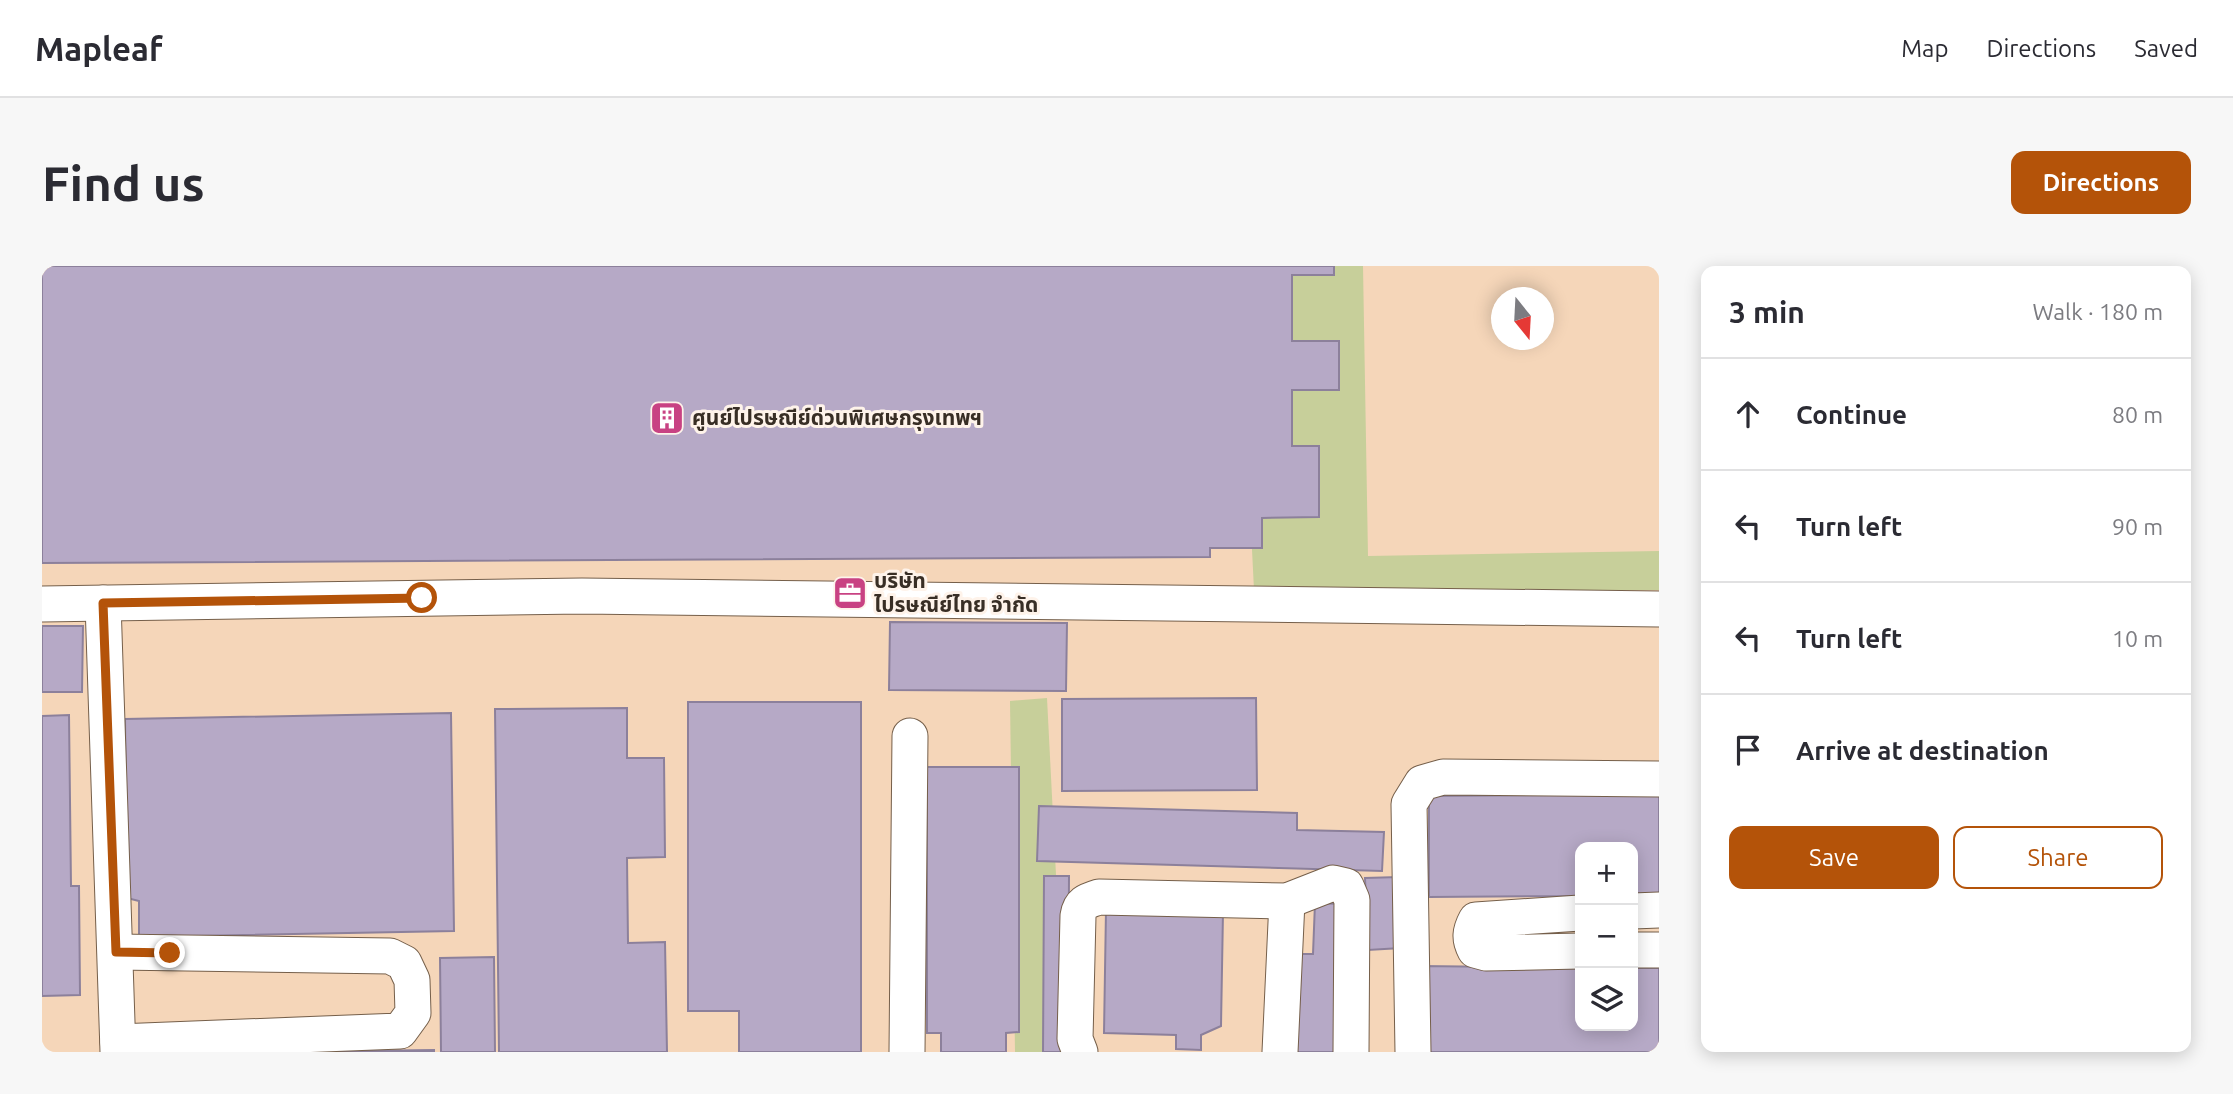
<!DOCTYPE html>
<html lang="en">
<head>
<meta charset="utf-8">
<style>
	:root { --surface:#fff; --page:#f7f7f7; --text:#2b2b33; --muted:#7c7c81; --line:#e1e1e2; --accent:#b45309 }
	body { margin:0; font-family:Ubuntu,"Noto Sans Thai",sans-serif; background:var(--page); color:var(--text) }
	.controls { position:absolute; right:21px; bottom:21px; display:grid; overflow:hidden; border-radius:14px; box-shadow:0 4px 18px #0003 }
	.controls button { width:63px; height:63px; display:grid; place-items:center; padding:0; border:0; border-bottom:2px solid var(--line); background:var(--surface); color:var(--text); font:35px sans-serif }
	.compass { position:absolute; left:1449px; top:21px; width:63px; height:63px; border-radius:50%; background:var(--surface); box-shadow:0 4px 18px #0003; rotate:162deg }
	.stop { position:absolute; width:21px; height:21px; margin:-16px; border:5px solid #b45309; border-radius:50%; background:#fff }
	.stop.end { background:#b45309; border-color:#fff; box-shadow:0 2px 7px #0008 }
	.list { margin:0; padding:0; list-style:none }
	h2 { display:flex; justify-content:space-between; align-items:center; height:91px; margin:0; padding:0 28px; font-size:30px }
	h2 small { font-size:23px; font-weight:400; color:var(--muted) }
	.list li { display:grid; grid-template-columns:46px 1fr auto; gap:21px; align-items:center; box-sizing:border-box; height:112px; padding:0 28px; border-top:2px solid var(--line) }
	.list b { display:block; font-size:26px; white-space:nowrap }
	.list em { font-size:23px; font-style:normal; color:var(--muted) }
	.actions { display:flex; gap:14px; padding:21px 28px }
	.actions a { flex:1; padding:16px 0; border:2px solid var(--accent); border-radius:14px; text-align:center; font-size:24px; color:var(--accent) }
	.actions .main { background:var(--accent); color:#fff }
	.icon { flex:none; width:38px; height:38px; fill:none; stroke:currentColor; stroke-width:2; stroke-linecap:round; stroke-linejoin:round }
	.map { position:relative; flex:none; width:1617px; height:786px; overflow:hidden; border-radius:14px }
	header { display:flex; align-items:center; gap:42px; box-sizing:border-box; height:98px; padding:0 35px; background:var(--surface); border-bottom:2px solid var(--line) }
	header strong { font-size:33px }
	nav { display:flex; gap:38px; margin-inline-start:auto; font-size:24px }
	.intro { display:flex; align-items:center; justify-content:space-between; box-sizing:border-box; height:168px; padding:0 42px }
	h1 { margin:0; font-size:49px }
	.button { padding:18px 32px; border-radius:14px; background:var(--accent); color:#fff; font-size:24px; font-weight:700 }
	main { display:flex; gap:42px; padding:0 42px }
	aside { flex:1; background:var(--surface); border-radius:14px; box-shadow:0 4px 18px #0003 }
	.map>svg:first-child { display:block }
	.built { fill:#f5d6b9; fill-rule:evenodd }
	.green { fill:#c7cf9a }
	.building { fill:#b6a9c6; stroke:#8c809b; stroke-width:2 }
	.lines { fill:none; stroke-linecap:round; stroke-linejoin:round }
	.minor-casing { stroke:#755f4a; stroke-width:37 }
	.minor { stroke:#fff; stroke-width:35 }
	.route { stroke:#b45309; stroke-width:9 }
	.labels { text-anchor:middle; stroke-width:6; stroke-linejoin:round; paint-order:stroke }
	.poi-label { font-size:21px; font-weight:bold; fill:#382e25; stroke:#fef3ea; text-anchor:start }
</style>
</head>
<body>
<header>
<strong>Mapleaf</strong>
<nav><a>Map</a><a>Directions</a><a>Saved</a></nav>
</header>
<div class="intro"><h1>Find us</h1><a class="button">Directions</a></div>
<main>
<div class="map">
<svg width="1617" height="786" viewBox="0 0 1617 786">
	<rect width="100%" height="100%" fill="#fde3cb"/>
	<path class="built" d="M0,0H1617V786H0ZM1460,32H1502V74H1460ZM1538,581H1591V760H1538Z"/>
	<g class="green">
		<path d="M1196,0H1321L1326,290L1617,285V324H1212Z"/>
		<path d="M1005,432L1023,786H973L968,435Z"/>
	</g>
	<g class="building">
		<path d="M0,0H1292V9H1250V75H1297V124H1250V180H1277V251L1220,252V282H1168V291L0,297Z"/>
		<path d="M848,356L1025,357L1024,425L847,424Z"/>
		<path d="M0,360H41L40,426H0Z"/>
		<path d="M1214,432L1215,524L1020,525V433Z"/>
		<path d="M646,436H819V786H697V745H646Z"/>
		<path d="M585,442V492H622L623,591L585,592L586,677L623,676L625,786H457L453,443Z"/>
		<path d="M409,447L412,665L97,671V635L85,632L83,453Z"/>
		<path d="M27,449L29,620H37L38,729L0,730V450Z"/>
		<path d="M885,501H977V766L964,767V786H899V767H885Z"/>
		<path d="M1617,528V629H1591V581H1538V630L1387,631V530Z"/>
		<path d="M997,540L1255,547V564L1342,566L1340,605L995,595Z"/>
		<path d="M1002,610H1027L1026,786H1001Z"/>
		<path d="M1357,611L1359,682L1326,684L1323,612Z"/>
		<path d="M1273,637L1299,638L1292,786H1253L1257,688H1271Z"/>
		<path d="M1064,644L1181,646L1179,760L1159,769V784L1134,783V769L1062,767Z"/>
		<path d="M452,691L453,786H399L398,692Z"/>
		<path d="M1379,700L1538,702V760H1591V702H1617V786H1378Z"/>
		<path d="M392,784V786H219Z"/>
	</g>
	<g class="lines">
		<g class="minor-casing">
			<g id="minor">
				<path d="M61,337L76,786"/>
				<path d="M0,338L540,330L1617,343"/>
				<path d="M1591,645L1617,644"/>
				<path d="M1538,647L1434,654C1428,665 1427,673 1433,684L1444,687L1538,685"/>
				<path d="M1591,684H1617"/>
				<path d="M74,686L348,690L362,697L370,714L371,747L358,765L76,776"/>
				<path d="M865,786L868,470"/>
				<path d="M1038,786L1033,773L1036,650C1038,637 1044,635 1057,631L1245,635L1291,617L1304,620L1310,634L1309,786"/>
				<path d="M1238,786L1245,635"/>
				<path d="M1371,786L1367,538L1380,517L1401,511L1617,513"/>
			</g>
		</g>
		<use href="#minor" class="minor"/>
	</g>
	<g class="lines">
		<path class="route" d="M128,687L74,686L61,337L380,332"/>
	</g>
	<defs>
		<g id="building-square" transform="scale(1.75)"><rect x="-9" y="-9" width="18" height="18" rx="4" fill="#c84283" stroke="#fef3ea"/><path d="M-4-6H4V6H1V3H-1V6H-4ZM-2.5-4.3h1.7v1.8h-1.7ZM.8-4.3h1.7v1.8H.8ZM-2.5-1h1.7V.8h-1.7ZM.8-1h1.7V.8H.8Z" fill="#fff"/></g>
		<g id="office-square" transform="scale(1.75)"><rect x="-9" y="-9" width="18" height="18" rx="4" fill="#c84283" stroke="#fef3ea"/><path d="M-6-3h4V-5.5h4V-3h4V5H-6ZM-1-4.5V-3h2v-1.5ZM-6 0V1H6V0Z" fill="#fff"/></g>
	</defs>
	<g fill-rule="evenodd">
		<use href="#building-square" x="625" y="152"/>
		<use href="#office-square" x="808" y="327"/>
	</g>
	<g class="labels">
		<g class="poi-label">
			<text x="650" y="159">ศูนย์ไปรษณีย์ด่วนพิเศษกรุงเทพฯ</text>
			<text x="832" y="322">บริษัท<tspan x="832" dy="24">ไปรษณีย์ไทย จำกัด</tspan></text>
		</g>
	</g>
</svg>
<div class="controls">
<button>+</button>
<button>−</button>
<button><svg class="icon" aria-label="layers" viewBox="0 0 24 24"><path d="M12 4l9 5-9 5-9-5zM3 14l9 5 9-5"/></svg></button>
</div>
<svg class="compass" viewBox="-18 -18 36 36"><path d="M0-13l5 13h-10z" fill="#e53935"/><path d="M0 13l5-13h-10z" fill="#7c7c81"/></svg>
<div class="stop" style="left:380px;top:332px"></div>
<div class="stop end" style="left:128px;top:687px"></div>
</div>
<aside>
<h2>3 min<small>Walk · 180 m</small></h2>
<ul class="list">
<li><svg class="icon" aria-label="ahead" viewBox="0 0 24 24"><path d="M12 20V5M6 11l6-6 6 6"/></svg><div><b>Continue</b></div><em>80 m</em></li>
<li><svg class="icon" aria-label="left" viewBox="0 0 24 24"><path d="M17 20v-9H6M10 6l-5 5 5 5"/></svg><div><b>Turn left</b></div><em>90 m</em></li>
<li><svg class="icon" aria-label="left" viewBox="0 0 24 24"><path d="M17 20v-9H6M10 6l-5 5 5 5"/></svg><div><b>Turn left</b></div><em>10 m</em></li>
<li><svg class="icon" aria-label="arrive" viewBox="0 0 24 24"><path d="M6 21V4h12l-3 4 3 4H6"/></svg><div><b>Arrive at destination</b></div></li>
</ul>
<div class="actions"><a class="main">Save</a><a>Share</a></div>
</aside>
</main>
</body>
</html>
